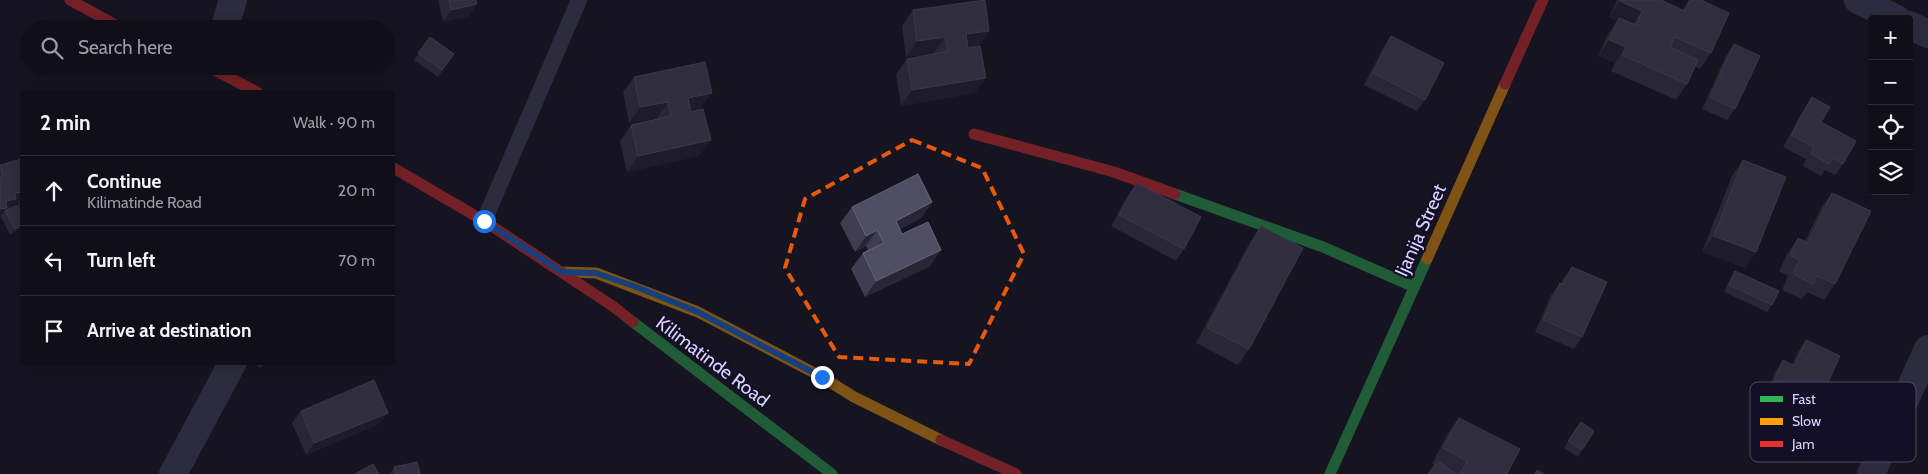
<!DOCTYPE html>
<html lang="en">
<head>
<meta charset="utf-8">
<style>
	:root { --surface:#100f19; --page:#1e1d26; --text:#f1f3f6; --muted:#9c9ca2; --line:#302f38 }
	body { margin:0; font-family:Cabin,sans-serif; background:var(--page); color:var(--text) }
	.controls { position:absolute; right:15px; top:15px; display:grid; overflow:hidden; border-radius:5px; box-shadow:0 2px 12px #0003 }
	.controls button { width:45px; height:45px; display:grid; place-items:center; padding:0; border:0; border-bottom:1px solid var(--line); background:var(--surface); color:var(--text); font:25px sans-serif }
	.stop { position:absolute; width:15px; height:15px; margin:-11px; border:4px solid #1a73e8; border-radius:50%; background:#fff }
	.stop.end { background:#1a73e8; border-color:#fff; box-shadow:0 1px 5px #0008 }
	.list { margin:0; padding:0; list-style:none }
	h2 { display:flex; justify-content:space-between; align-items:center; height:65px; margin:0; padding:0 20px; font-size:21px }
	h2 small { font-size:16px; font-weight:400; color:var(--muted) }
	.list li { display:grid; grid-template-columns:32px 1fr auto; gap:15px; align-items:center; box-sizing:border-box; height:70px; padding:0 20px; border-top:1px solid var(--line) }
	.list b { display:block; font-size:19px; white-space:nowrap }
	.list p { margin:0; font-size:16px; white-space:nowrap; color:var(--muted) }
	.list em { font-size:16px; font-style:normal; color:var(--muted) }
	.icon { flex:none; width:28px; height:28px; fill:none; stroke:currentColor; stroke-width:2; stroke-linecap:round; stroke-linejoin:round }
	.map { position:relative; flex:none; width:1928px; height:474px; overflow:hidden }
	.search { position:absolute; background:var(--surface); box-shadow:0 2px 12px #0003; left:20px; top:20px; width:375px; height:55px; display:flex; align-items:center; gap:12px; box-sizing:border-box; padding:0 18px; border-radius:28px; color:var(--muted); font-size:19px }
	.panel { position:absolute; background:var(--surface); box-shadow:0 2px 12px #0003; left:20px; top:90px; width:375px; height:275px; border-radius:5px }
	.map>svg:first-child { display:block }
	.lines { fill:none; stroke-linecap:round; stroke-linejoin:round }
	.lane { stroke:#4a4962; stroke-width:16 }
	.street { stroke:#4a4962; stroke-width:28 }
	.fast { stroke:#30b455; stroke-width:11 }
	.slow { stroke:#ff9f0a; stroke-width:11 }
	.jam { stroke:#e5322d; stroke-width:11 }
	.wall { fill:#403d50; fill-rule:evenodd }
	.shaded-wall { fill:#282635 }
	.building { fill:#504e63; stroke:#66637b }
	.route { stroke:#1a73e8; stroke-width:6 }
	.marked { fill:none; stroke:#e8590c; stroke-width:4; stroke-dasharray:10 6; stroke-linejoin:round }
	.labels { text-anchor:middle; stroke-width:4.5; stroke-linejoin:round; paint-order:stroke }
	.street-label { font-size:19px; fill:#d9d4ff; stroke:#130f26 }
	.key { fill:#130f26; stroke:#4e4a67; stroke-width:1 }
	.key-label { font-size:14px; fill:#d9d4ff }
</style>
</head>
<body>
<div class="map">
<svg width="1928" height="474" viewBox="0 0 1928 474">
	<rect width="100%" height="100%" fill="#161421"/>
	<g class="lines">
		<path class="lane" d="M484,221L579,0"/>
		<g class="street">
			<path d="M1858,0L1897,19"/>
			<path d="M1909,25L1928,34"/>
			<path d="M224,29L233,0"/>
			<path d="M173,474L233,362"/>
			<path d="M1871,474L1928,349"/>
		</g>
		<g class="fast">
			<path d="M1175,194L1323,247L1414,287"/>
			<path d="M633,322L832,474"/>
			<path d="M1330,474L1427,259"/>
		</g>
		<g class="slow">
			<path d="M1427,259L1505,84"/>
			<path d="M562,272L596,273L698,312L822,377L854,397L941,440"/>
		</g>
		<g class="jam">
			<path d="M70,0L123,29"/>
			<path d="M207,66L257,92"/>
			<path d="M1505,84L1543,0"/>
			<path d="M974,134L1114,172L1175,194"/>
			<path d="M392,167L484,221L614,307L633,322"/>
			<path d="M941,440L1016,474"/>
		</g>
	</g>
	<g class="wall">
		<path d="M438,0H476L477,4L469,16L443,22Z"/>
		<path d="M1617,0H1661L1682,10L1689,0H1701L1711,53L1700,69L1695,66L1687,84L1676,100L1611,71L1615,63L1598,56L1608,34L1617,21L1609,17Z"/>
		<path d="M913,10L989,31L978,47L986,78L974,93L901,106L896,74L907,59L934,54V53L906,57L902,26Z"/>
		<path d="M1391,36L1425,100L1417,111L1364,85L1383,48Z"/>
		<path d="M430,37L454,54L438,77L414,60Z"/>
		<path d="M1734,44L1735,109L1727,120L1702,109L1726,56Z"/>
		<path d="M634,77L700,109L691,111L699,156L627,172L620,141L631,125L657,119V118L629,123L623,92Z"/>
		<path d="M1812,97L1821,122L1843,164L1835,175L1825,170L1821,176L1803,166L1806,159L1783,147L1804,109Z"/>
		<path d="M22,159V213H21L22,216V228L10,235L1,217L5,211L0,218V165ZM18,203L19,209H9L13,204Z"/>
		<path d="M1743,160L1756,252L1745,268L1702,252L1732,176Z"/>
		<path d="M1137,183L1184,249L1176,261L1111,226L1128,195Z"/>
		<path d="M1832,193L1835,284L1824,300L1807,292L1802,299L1782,290L1788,276L1779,271L1787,254L1798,238L1805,241L1821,208Z"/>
		<path d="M932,202L921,218L900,229L902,234L930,266L865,297L851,269L863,253L868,250L866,246L855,252L840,223L852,207Z"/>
		<path d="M1261,226L1249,349L1238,365L1196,343L1250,242Z"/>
		<path d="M1572,267L1582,337L1574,349L1535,332L1551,295L1560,283L1561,284L1563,279Z"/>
		<path d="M1735,271L1772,305L1767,312L1724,292L1731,277Z"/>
		<path d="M1806,340L1818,405L1810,416L1776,401L1777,398L1766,393L1775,372L1783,360L1792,365L1798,352Z"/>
		<path d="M250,362H265L261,368Z"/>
		<path d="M301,411L379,424L306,455L292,423Z"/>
		<path d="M1459,418L1507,474H1428L1434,466L1432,464L1448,433Z"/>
		<path d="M1581,422L1582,450L1578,457L1564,448Z"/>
		<path d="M394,467L420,474H390Z"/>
	</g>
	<g class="shaded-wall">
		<path d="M1620,1L1642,11L1631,27L1619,18L1617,21L1609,17Z"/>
		<path d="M477,4L469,16L443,22L451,10Z"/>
		<path d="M989,31L978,47L954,50L966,34Z"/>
		<path d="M945,37L934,53L906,57L917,41Z"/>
		<path d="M1609,40L1626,47L1615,63L1598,56Z"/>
		<path d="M986,78L974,93L901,106L912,90Z"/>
		<path d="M712,93L700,109L677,114L688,98Z"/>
		<path d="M668,102L657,118L629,123L640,107Z"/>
		<path d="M711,140L699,156L627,172L638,156Z"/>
		<path d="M22,192V196L18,203L13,204L8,210L5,211L0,218V209L6,201L15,193Z"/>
		<path d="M932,202L921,218L885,236L896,221Z"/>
		<path d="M22,225V229L10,235L15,229Z"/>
		<path d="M877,230L866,246L855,252L866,236Z"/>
		<path d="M1714,236L1756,252L1745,268L1702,252Z"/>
		<path d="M941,250L930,266L865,297L876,281Z"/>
		<path d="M388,413L379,424L306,455L314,443Z"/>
	</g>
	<g class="building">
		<path d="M449,0H476L477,4L451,10Z"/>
		<path d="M985,0L989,31L966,34L968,48L980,46L986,78L912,90L907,59L948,51L945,37L917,41L913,10Z"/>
		<path d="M1621,0H1661L1685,11L1690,0H1701L1729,13L1711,53L1675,37L1670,47L1698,60L1687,84L1622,55L1626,47L1609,40L1619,18L1636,25L1642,11L1620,1Z"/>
		<path d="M1391,36L1444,63L1425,100L1373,73Z"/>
		<path d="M430,37L454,54L442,70L418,53Z"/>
		<path d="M1734,44L1760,56L1735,109L1710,97Z"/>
		<path d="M705,62L712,93L688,98L691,112L703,109L711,140L638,156L631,125L671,116L668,102L640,107L634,77Z"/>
		<path d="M1812,97L1830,107L1821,122L1856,141L1843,164L1833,158L1829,164L1811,154L1814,147L1791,135Z"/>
		<path d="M22,159V192L15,193L16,199L6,201L7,208L0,209V177H3L0,165Z"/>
		<path d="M1743,160L1786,177L1756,252L1714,236Z"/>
		<path d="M918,174L932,202L896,221L902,234L928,222L941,250L876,281L863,253L884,243L877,230L866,236L852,207Z"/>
		<path d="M1137,183L1201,217L1184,249L1119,215Z"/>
		<path d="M1832,193L1871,211L1835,284L1817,276L1813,284L1793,274L1799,260L1790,255L1798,238L1808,243Z"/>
		<path d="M17,205L22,216V225L15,229L5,211Z"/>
		<path d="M1261,226L1303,248L1249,349L1207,328Z"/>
		<path d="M1572,267L1607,282L1582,337L1543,320L1560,283L1563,285Z"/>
		<path d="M1735,271L1779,291L1772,305L1729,285Z"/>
		<path d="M1806,340L1840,356L1818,405L1784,389L1786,386L1774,381L1783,360L1795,366Z"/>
		<path d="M374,380L388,413L314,443L301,411Z"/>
		<path d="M1459,418L1520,449L1507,474H1460L1467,461L1443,448Z"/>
		<path d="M1581,422L1594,431L1582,450L1568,441Z"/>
		<path d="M1438,461L1456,474H1428Z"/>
		<path d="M417,462L420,474H396L394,467Z"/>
		<path d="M373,464L379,474H355Z"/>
		<path d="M1537,470L1544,474H1535Z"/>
	</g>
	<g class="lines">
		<path class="route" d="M484,221L562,272L596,273L639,288L698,312L822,377"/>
	</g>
	<path d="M0 0H1928V474H0ZM912,140L982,168L1024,254L969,364L839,357L785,268L805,199Z" fill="#161421" fill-opacity=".55" fill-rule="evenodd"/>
	<path class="marked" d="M912,140L982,168L1024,254L969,364L839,357L785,268L805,199Z"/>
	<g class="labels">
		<g class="street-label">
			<text transform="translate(1420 230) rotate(-66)" y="7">Ijanija Street</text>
			<text transform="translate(713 361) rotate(37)" y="7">Kilimatinde Road</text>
		</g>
	</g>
	<rect x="1750" y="382" width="166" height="80" rx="8" class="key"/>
	<rect x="1760" y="396" width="23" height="6" fill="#30b455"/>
	<rect x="1760" y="418" width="23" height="7" fill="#ff9f0a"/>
	<rect x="1760" y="441" width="23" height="6" fill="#e5322d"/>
	<g class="key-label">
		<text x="1792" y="404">Fast</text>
		<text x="1792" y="426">Slow</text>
		<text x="1792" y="449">Jam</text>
	</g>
</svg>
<div class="controls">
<button>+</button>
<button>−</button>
<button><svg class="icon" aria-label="locate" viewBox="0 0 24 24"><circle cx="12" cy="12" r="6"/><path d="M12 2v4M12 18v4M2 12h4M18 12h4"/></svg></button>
<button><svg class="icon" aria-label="layers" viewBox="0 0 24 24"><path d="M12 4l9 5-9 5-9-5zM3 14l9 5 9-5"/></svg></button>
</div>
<div class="stop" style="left:484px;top:221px"></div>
<div class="stop end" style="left:822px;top:377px"></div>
<div class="search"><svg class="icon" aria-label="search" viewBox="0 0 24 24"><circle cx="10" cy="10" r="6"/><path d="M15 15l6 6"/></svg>Search here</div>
<section class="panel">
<h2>2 min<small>Walk · 90 m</small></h2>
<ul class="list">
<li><svg class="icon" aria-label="ahead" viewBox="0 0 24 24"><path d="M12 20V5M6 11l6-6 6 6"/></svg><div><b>Continue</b><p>Kilimatinde Road</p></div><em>20 m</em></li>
<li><svg class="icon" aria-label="left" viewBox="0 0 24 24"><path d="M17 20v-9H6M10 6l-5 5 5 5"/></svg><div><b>Turn left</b></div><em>70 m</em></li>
<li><svg class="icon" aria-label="arrive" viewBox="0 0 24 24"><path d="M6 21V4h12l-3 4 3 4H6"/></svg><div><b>Arrive at destination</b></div></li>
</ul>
</section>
</div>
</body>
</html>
